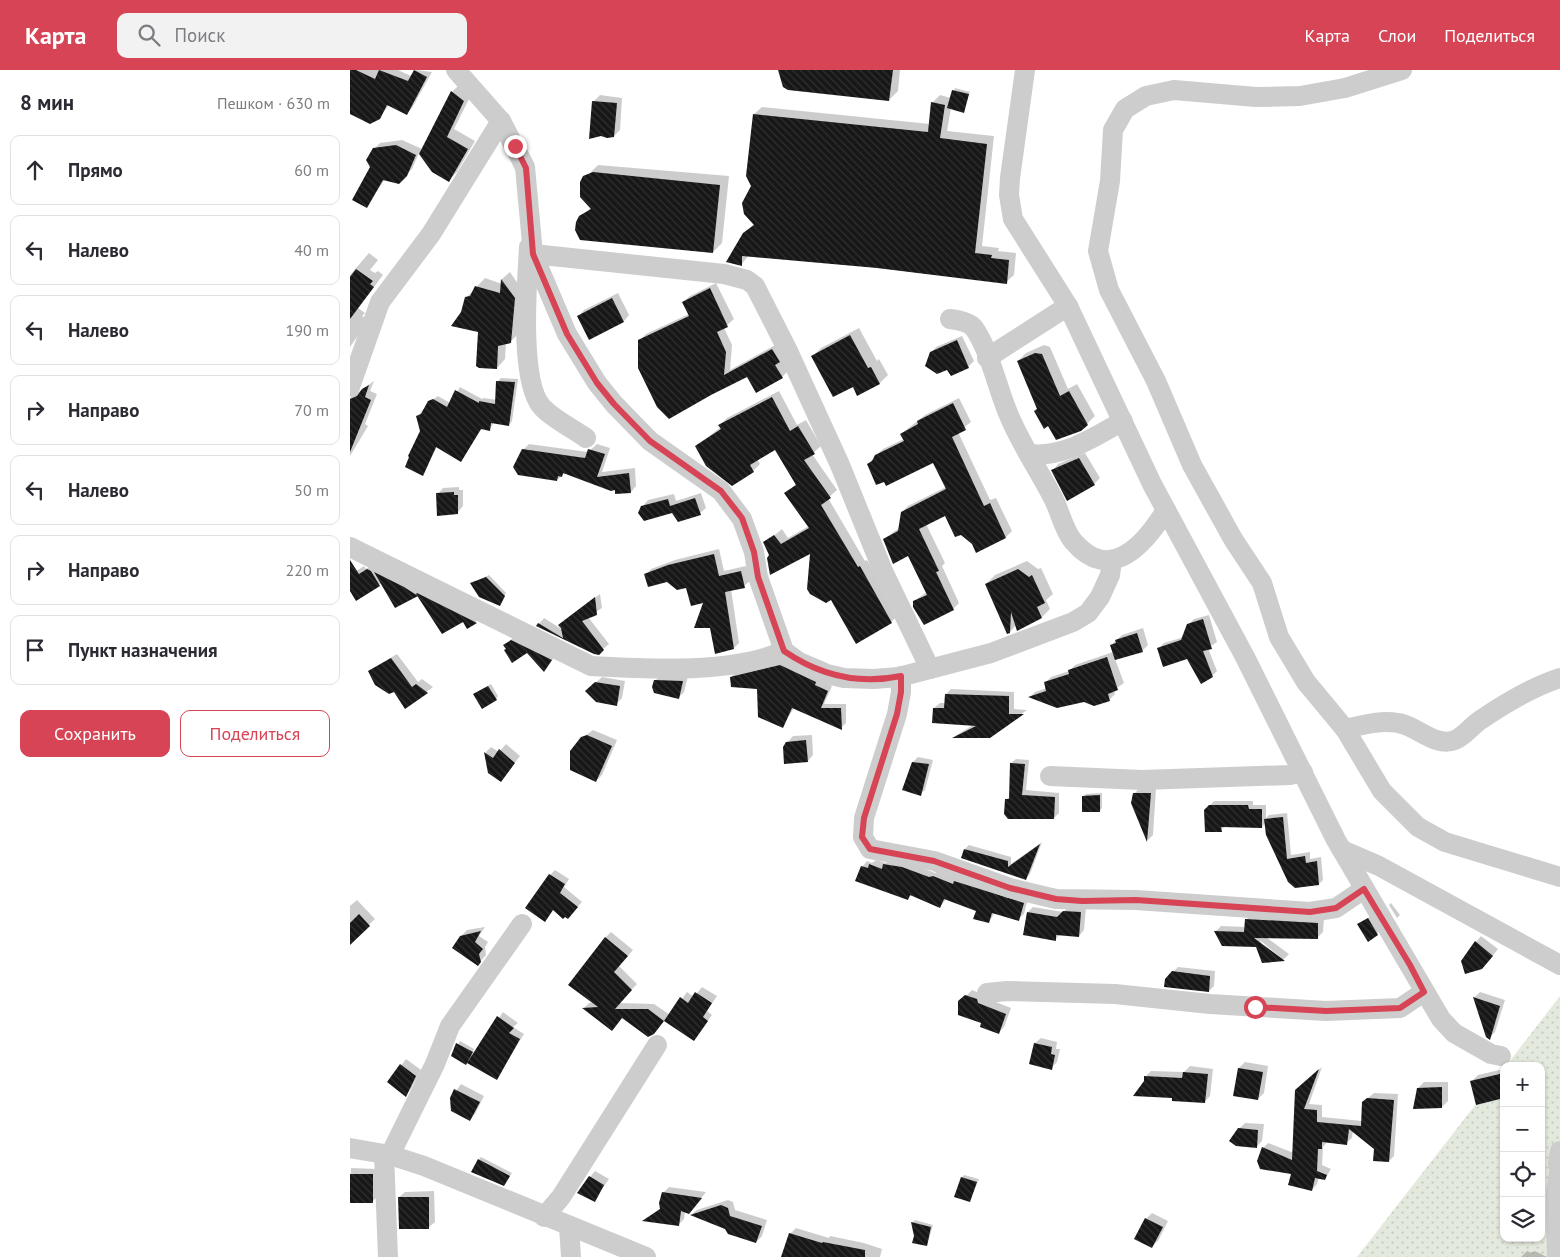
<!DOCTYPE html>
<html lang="ru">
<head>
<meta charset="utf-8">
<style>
	:root { --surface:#fff; --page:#f2f2f3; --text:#2b2b33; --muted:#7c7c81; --line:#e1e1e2; --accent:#d64455 }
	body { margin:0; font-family:"PT Sans",sans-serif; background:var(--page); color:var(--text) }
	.controls { position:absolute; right:15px; bottom:15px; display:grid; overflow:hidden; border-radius:10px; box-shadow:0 1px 4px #0004 }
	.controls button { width:45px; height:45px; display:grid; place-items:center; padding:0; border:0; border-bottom:1px solid var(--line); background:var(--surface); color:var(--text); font:25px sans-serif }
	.stop { position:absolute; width:15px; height:15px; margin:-11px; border:4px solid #d64455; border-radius:50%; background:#fff }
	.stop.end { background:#d64455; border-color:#fff; box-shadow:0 1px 5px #0008 }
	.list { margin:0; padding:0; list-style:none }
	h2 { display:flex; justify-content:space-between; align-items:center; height:65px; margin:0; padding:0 20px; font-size:21px }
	h2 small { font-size:16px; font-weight:400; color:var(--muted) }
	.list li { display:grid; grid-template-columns:32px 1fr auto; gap:15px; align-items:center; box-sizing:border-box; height:70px; margin:0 10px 10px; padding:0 10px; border:1px solid var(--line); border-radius:10px }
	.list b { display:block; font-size:19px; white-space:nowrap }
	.list em { font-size:16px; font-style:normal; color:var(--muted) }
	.actions { display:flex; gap:10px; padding:15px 20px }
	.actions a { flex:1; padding:11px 0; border:1px solid var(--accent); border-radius:10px; text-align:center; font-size:18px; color:var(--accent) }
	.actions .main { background:var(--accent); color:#fff }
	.icon { flex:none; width:28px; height:28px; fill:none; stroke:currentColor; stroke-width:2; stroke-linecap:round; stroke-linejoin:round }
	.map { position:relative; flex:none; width:1210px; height:1187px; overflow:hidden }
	header { display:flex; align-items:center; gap:30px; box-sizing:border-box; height:70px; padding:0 25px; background:var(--accent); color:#fff }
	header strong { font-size:24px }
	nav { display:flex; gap:28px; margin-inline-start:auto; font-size:18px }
	.search { width:350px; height:45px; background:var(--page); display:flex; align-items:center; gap:12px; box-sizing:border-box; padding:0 18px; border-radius:10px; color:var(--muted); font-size:19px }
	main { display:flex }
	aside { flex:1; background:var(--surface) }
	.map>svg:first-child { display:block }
	.park { fill:url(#park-dots) }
	.shadow { fill:#0003 }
	.building { fill:url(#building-back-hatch) }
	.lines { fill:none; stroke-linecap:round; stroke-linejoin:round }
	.minor { stroke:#cdcdcd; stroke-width:20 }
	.route { stroke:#d64455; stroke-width:6 }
</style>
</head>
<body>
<header>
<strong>Карта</strong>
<div class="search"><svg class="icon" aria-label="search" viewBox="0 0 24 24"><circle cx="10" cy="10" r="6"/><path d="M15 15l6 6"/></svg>Поиск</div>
<nav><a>Карта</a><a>Слои</a><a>Поделиться</a></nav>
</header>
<main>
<aside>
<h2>8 мин<small>Пешком · 630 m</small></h2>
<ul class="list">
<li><svg class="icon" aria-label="ahead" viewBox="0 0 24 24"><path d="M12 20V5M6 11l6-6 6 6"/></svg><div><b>Прямо</b></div><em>60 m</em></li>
<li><svg class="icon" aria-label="left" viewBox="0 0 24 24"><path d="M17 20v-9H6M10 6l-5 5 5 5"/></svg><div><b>Налево</b></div><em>40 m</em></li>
<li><svg class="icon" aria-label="left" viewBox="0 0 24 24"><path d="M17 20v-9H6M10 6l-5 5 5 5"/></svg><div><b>Налево</b></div><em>190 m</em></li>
<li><svg class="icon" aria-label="right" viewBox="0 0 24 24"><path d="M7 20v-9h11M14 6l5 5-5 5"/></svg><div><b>Направо</b></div><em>70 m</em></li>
<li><svg class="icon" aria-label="left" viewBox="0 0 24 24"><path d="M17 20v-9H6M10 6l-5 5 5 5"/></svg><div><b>Налево</b></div><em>50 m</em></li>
<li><svg class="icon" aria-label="right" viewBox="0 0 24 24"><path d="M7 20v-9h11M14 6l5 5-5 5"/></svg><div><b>Направо</b></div><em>220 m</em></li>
<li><svg class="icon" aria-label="arrive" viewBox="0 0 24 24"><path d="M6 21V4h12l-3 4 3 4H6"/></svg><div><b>Пункт назначения</b></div></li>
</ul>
<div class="actions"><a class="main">Сохранить</a><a>Поделиться</a></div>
</aside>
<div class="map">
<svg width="1210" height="1187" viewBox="0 0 1210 1187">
	<defs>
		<pattern id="park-dots" width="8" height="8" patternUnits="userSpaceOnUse" patternTransform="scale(1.25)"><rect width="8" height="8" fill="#e4e9dd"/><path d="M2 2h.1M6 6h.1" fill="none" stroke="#c4c8be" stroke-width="1.8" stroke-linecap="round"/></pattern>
		<pattern id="building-back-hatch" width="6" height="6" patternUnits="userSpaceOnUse" patternTransform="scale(1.25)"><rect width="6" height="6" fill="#171717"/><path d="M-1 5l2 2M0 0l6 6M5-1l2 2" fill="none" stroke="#303030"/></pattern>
	</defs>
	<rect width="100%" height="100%" fill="#fff"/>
	<path class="park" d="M1210,926V1187H1007L1154,998V1168H1191V996H1156Z"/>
	<g class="shadow">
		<path d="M0,0H48L61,6L66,0L82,2L62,38L57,43L39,35L29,48L0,43Z"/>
		<path d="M432,0H550L548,21L539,30Z"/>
		<path d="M110,14L122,23L104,59L125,71L107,102L99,110L83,101L69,83L62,99L49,112L35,109L17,136L24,79L30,73L52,70L72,79L102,22Z"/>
		<path d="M605,18L620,22L613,41L601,38L597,61L644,66L632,176L649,178L648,181L666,183L664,205L656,212L527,197L399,185L391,195L378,192L394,163L404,154V44L412,37L580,54L582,33L590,25L601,28Z"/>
		<path d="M250,25L272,28L270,60L264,66L244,31Z"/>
		<path d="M248,95L379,106L372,173L363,182L230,169L228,166V152L241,137L239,104Z"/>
		<path d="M19,183L28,190L20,200L25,203L28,201L33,205L8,238L15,243L12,246L15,248L9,264L0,277V205Z"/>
		<path d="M160,202L172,220L169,263L160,272L156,273L155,289L147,298L129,261L112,243L116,228L135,208L152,214V209Z"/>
		<path d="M366,213L384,249L374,258L382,275L380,300L429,273L439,300L432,307L398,306L360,324L289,271L296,264L339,244L333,232L340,226Z"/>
		<path d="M268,223L279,245L274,251L240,268L229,246L234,240Z"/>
		<path d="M509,258L527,291L529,289L538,305L530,313L508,324L503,315L463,286L471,278Z"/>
		<path d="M612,266L624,291L618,297L598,298L581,283L586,277Z"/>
		<path d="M694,275L700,277L718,319L727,314L745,346L737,354H699L688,338L668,291L676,283Z"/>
		<path d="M151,308L168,309L162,351L159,355L144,352L140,359L132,358L111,391L87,377L73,404L71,362L68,346L79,332L88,326L100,333L110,317L132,329L134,328L147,330L148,311Z"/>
		<path d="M24,311L20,321L27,324L15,354L18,356L0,386V328Z"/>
		<path d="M429,321L447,355L456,350L471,376L462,384L487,420L478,428L515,491L517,490L548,545L541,552L461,482L415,473L432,459L438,468L459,456L435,424L446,414L425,378L407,389L410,394L403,401L346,376L371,357L370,355L377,348Z"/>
		<path d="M609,328L621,352L608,362L640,430L646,428L662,461L656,467L623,473L596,445L576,454L595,493L592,496L609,533L603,539L564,531L577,522L559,485L534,469L549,458L552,442L558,436L596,417L584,391L518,394L533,379L554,369L551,364L575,345Z"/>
		<path d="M179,374L238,382L247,374L260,378L252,402L285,398L286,416L281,422L215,403L207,410L173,380Z"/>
		<path d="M735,383L750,408L744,414L703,400L708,394Z"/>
		<path d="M109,417V420H113V436L108,442L88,424L93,418Z"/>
		<path d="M351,423L356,438L350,443L292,437L298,430L324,424L326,431Z"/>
		<path d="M369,479L374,501L396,496L400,511L394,516L381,519L389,573L384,578L355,531L337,516L296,505L301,499L325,490Z"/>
		<path d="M677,491L688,499L691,498L703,524L696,530L700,539L692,547L666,555L660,562L636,514L645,505Z"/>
		<path d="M23,494L130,548L118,558L113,550L68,525L45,536L32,513L6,529L0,518V505L14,496L16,499Z"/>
		<path d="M139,505L156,523L150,535L129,526L122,513Z"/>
		<path d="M250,524L252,538L238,547L259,574L253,579L244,583L188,555L194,548L213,560L215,550Z"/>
		<path d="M859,545L867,572L858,578L867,601L862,606L838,588L809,578L814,573L834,567L838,555L844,549Z"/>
		<path d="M793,558L798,575L792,581L765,589L774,613L764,620L765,624L759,630L734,631L680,627L685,622L697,618L695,613L701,607L719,601L725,595L763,582L761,575L772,565Z"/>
		<path d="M167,564L207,584L194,600L177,581L157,579L155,575Z"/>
		<path d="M47,584L68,612L72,609L83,617L55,637L44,620L19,601Z"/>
		<path d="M435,591L482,616L474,634H496V653L491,658L444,638L432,657L408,618L381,607L386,602Z"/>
		<path d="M311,605L338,606L334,622L328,628L305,611Z"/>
		<path d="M252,607L275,611L272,628L266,634L237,621Z"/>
		<path d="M141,614L148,626L146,629L127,622Z"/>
		<path d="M601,619L664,622V639L677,640L640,667L605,666L625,654L584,638L590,633H596V624Z"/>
		<path d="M243,660L267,670L252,705L246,711L232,668Z"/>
		<path d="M462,665L463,685L458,691L437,673L443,666Z"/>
		<path d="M156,674L170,686L151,711L139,702L136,682L141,677L149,682Z"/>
		<path d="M568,687L583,690L575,720L570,724L563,692Z"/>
		<path d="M666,689L679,690L676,720L709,723V743L704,748L656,730L661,725V693Z"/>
		<path d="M790,717L806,718L803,765L798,770L783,733L785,723Z"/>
		<path d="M752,723V738L750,741L733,727L736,724Z"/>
		<path d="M864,731H903V735H916V748L919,745L937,743L941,785L960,782V789L971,787L973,810L969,814L946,817L915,753L912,757L875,756L871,760L855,741Z"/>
		<path d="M692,772L680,804L676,808L615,779L619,775L661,787V794Z"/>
		<path d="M540,789L557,792L585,803L589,801L678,828L674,844L668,849L645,842L639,852L628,840L596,829L590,837L562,825L558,828L512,797L517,791L522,793L526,790L536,793Z"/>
		<path d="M205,800L219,809L214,817L232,832L223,842L204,839L195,850L200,805Z"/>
		<path d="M7,830L25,849L2,871L0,869V836Z"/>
		<path d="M1041,833L1050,845L1047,848L1039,835Z"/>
		<path d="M720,836L736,837L734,860L729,866L710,864L705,870L678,842L683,837L713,842Z"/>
		<path d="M902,844L974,848L973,862L968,867H916L939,884L933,890L910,870L913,876H907L866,861L871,856L896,857V850Z"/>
		<path d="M1021,846L1029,861L1027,864L1012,852Z"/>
		<path d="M135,857L129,866L138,872L135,877L136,885L128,894L111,866L117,860Z"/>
		<path d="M261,862L283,880L269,896L287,914L269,933L304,934L320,945L337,922L344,927L352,917L367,926L357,941L362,945L344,970L315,950L304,963L272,947L234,938L239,933L244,932L255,868Z"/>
		<path d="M1131,866L1148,879L1138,892L1126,872Z"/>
		<path d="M828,897L865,901L864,916L859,921L823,902Z"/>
		<path d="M622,920L634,925L633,927L661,938L654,957L648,963L610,932Z"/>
		<path d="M1130,922L1155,930L1145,962L1139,968L1124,928Z"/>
		<path d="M153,942L168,953L163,957L174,964L147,1008L102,985L110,971L124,979L122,984L123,985Z"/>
		<path d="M691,968L707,972L706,979H710L707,992L701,998L685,973Z"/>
		<path d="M56,989L71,1000L61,1019L55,1025L39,1012Z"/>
		<path d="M895,992L918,996L914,1023L908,1029L889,998Z"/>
		<path d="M840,996L863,999L860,1026L854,1032L824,1027L795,1012V1007L801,1001L834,1002Z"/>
		<path d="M972,997L959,1034L972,1035V1047L1012,1051L1013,1032L1024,1023L1048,1024L1044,1086L1039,1091L1003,1061L1002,1068L996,1073L977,1072L973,1077L972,1095L981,1099L975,1109L969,1108L967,1114L962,1120L913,1078L918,1073L944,1083L952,1014Z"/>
		<path d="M1154,999V1027L1122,1011L1128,1005Z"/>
		<path d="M1074,1012H1098V1031L1092,1037L1068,1018Z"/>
		<path d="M111,1014L134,1026L125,1044L120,1049L101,1028Z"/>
		<path d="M895,1053L914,1054L912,1071L906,1077L889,1059Z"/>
		<path d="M131,1087L162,1103L154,1115L129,1089Z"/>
		<path d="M1,1098L28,1099V1126L22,1132H0Z"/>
		<path d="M245,1101L259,1109L244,1131L240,1107Z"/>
		<path d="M614,1105L629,1109L620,1130L612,1107Z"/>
		<path d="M319,1117L356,1122L344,1137L335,1142L334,1149L328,1155L295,1150L311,1138L313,1123Z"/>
		<path d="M84,1121L85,1152L79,1157L49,1127L55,1122Z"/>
		<path d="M378,1130L383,1132L385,1140L417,1150L412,1166L406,1172L342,1144L347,1140Z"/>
		<path d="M802,1143L818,1151L808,1171L802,1176L796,1149Z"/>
		<path d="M565,1150L583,1155L577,1175L562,1153Z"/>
		<path d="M446,1158L479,1168L480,1166L514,1173L532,1179L530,1187H433L440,1164Z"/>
		<path d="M1177,1181L1182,1183L1185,1181L1197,1187H1171Z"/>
	</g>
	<g class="building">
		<path d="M0,0H6L25,9L29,0L58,11L64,0L77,7L57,45L37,35L30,49L20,54L0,44Z"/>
		<path d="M428,0H543L539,31L438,20L433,17Z"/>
		<path d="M602,20L619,24L614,43L597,38Z"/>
		<path d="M101,21L114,31L97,67L118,79L99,112L82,102L69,84Z"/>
		<path d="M242,31L267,33L264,67L257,68L251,66L239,69Z"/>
		<path d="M581,32L595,35L590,68L637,74L625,183L642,185L641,188L659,190L657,214L527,198L392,186V196L376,192L393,163L404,155L394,144L392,133L401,116L396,106L403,44L578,62Z"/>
		<path d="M46,75L66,85L57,106L49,114L33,110L17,138L2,130L20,97L16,90L23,78Z"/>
		<path d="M243,102L370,115L363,183L230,170L225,160L226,152L229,146L241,139L230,127V112L233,106Z"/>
		<path d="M6,199L23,211L20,214L24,217L0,249V207Z"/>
		<path d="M151,209L165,228L161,273L148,276L147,299L129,298L126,296L128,262L101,256L111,242L115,227L120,226L125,216L150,223Z"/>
		<path d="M360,218L378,257L367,262L376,282L374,305L422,279L430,292L425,295L433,308L406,323L397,307L361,325L319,349L307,337L288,298V270L339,246L332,232Z"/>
		<path d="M262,228L274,252L239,270L227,246Z"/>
		<path d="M500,265L518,298L521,297L530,314L507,326L503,317L483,327L461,286Z"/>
		<path d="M607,270L619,298L601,306L597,300L587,304L575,296L580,282Z"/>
		<path d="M685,283L692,284L710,326L719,321L738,355L731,361L706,370L698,356L694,359L684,341L687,339L667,291Z"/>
		<path d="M146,311L165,312L159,356L141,353L140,361L131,359L111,392L86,377L73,406L55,397L59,387L58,386L70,361L66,346L71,344L78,331L83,329L97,337L105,320L129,333V331L145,334Z"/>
		<path d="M19,315L15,327L21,330L0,382V329L7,326L12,319Z"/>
		<path d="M422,327L440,361L448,356L465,384L454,390L481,428L471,435L508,497L510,496L542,553L506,574L481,530L476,533L460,524L457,519L460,484L420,505L417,488L419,485L413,472L424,465L431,474L459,458L434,423L446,415L425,380L400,395L404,402L382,416L356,396L345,376L371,359L368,355Z"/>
		<path d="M603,333L616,360L602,367L634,436L640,433L656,468L626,483L622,474L611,465L605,467L595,446L569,459L589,501L586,502L604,540L574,555L563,537V531L577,525L558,486L543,494L533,469L548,461L551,442L596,419L583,393L536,416L534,412L526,415L517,394L522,391L525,385L554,371L550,364L568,354L567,351Z"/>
		<path d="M172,379L235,388L238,379L255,384L247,407L279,403L281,423L265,424V420L261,421L213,403L212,407L208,406L207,411L168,405L163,397Z"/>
		<path d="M729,388L745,415L717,431L701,400Z"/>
		<path d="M104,422V425H108V444L87,446L86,423Z"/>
		<path d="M345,428L351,445L328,452L322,443L294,451L288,443L291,436L318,429L320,436Z"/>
		<path d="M364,484L369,506L391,501L395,518L375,522L384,579L365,584L360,558H344L353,533L341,536L336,518L327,520L317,512L298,517L294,504L318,495Z"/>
		<path d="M0,490L9,504L17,499L21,501L30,516L6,531L0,521Z"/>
		<path d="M668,499L679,507L682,505L695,533L687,537L692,548L667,561L661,542L660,563L657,564L635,514Z"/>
		<path d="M24,502L54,517L68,526L45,538Z"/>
		<path d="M136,507L155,526L150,536L129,527L120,513Z"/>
		<path d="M66,524L67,523L127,553L117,559L113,552L92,564Z"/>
		<path d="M245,527L247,545L232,551L254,580L249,585L244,584L186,556L188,553L213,568L211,558L208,555Z"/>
		<path d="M853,549L862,579L853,581L863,607L851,614L837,589L813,597L807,578L831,570L837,554Z"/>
		<path d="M787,563L793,582L765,590L760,575L766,573L765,570Z"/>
		<path d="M161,570L202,590L194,602L177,583L162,593L154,580L156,579L153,575Z"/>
		<path d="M757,587L768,620L758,624L760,631L744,636L734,632L707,638L678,627L696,621L694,612L719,604L718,600Z"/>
		<path d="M41,588L62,617L66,614L78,623L55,639L44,622L39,624L25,615L18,601Z"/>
		<path d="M430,595L466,612L465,615L478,621L471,638H491L492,660L442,638L433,658L408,647L407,619L381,617L380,607Z"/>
		<path d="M304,610L333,611L329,629L304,623L302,617Z"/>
		<path d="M245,612L270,616L267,636L246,632L235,621Z"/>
		<path d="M138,616L147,630L132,639L123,624Z"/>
		<path d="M595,624L659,626V644H674L640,668H602L626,656L582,653L583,638H594Z"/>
		<path d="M237,665L262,676L246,712L220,700V681L231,667Z"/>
		<path d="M456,670L458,692L434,694L433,677L436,672Z"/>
		<path d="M149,679L165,693L151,712L138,703L134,682L143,688Z"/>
		<path d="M562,692L579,694L571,726L552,720Z"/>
		<path d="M660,693L675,694L672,725L705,727L704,749H658L654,744L655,729H659Z"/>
		<path d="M783,723H801L797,772L781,733Z"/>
		<path d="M750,725V742H732V726Z"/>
		<path d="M859,735H898L899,739H912V758L871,757L872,762H855L854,740Z"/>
		<path d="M933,747L937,789L955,786L956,793L967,791L969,815L945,818L938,812L916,765L914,749Z"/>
		<path d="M690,774L676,810L611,788L614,779L658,791V797Z"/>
		<path d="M519,794L532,799L533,794L552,797L579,807L583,806L603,814L604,811L674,833L669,851L642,843L639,853L623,849L626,841L594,829L590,838L560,825L558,830L505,811L511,796L518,798Z"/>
		<path d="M199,804L215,814L210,823L228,837L218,849L215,847L213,849L203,840L195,852L175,838Z"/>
		<path d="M713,841L731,842L729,867L706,865V871L673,865L677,842L707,847Z"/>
		<path d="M9,844L20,856L0,875V853Z"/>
		<path d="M1018,848L1028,865L1018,872L1007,854Z"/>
		<path d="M895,849L968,853V869L904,868L935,891L912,893L906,877L872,876L864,861L894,862Z"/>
		<path d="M131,861L125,872L133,879L129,884L131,892L128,896L102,878L110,866Z"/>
		<path d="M255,867L278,886L264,902L282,920L265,939H298L314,951L304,964L298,967L272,948L262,961L232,938L248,937L218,915Z"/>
		<path d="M1125,871L1143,886L1132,899L1115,904L1111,891Z"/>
		<path d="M822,901L860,906L859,922L814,917L815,909Z"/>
		<path d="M345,922L362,933L353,947L358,951L344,971L314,951L330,927L338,933Z"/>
		<path d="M615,925L627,929L628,933L656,944L649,964L630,957L631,953L608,945V931Z"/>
		<path d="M1123,927L1150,936L1140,970L1136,967Z"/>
		<path d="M147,946L164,958L159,963L170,969L147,1010L117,993Z"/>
		<path d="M106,973L123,982L116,995L101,986Z"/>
		<path d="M684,973L702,977L701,984L705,985L702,1000L679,994Z"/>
		<path d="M50,994L66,1006L56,1027L37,1012Z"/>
		<path d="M888,998L913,1002L908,1030L883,1026Z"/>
		<path d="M969,999L954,1039L967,1040V1052L1011,1056L1012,1032L1017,1028L1044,1030L1039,1092L1023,1091L1024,1079L999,1059L997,1075L972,1072V1079H968L967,1101L977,1105L975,1110L965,1108L962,1121L938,1115L941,1104L910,1099L907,1091L912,1077L942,1090L945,1020Z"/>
		<path d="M833,1002L858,1004L855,1033L822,1031V1028L783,1026L794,1011V1006L832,1008Z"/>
		<path d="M1154,1003V1028L1126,1035L1120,1011Z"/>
		<path d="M1092,1017V1038L1063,1039L1067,1018Z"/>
		<path d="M104,1019L130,1032L120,1051L101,1041L100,1028Z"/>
		<path d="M888,1058L908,1060L907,1078L886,1076L879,1071Z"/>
		<path d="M128,1089L160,1106L154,1116L121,1102Z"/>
		<rect x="0" y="1104" width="23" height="29"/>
		<path d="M239,1106L254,1115L245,1132L227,1123Z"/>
		<path d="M611,1107L627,1112L620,1132L604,1127Z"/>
		<path d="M312,1122L352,1128L339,1144L331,1141L329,1156L292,1151L310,1139L309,1133Z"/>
		<path d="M48,1127H79V1159H49Z"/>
		<path d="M371,1135L378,1138L380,1146L412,1156L406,1173L378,1164L375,1159L340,1145Z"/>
		<path d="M795,1148L813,1157L802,1178L784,1169Z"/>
		<path d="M561,1152L581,1157L577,1176L562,1173L564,1166Z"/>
		<path d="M439,1163L472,1173L473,1172L515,1180V1187H431Z"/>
	</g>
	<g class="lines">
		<g class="minor">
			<path d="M106,0L151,51L175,97L183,184L217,264L247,313L264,334L300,371L371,421L392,449L404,482L408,507L434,581L449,592L477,604L494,608L524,609L549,607L641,583L723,552L738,543L750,527L760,505L762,491"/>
			<path d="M675,0L660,108L659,125L663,149L718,236L802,414L895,587L986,770L1091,949L1104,963L1141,984L1151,986"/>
			<path d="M1052,0L995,18L950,26L906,27L824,20L796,26L775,39L763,60L760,111L748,181L759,220L806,311L842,395L883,469L912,513L929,567L956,612L995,659L1032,721L1068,757L1095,772L1210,807"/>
			<path d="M179,177C177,212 169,312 192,337C203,349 222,358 236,368"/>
			<path d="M183,184L374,204L397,210L405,216L437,279L490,395L533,501L580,599"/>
			<path d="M600,249C608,250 619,252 624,258C640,281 647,317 658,343C669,371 688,399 702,426C710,440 713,459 723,471C760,515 795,474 816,440"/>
			<path d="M637,288L718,236"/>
			<path d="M0,317L30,232L81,164L151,51"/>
			<path d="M680,384C714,388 744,367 773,351"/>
			<path d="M0,477L241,596C298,599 382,604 434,581"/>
			<path d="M551,606V622L547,644L514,748L513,767L520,779L584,791L660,818L706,829L786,830L960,842L986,838L1014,819"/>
			<path d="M995,659C1013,655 1030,650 1048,653C1066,655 1085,678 1105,670C1115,666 1123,654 1132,649C1157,632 1182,617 1210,608"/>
			<path d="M700,706L792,710L940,705L953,702"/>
			<path d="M992,780L1029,796L1210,895"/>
			<path d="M637,923L657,921L765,924L860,934L976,941L1050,938L1074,922"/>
			<path d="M0,1078L40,1085L74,1096L296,1187"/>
			<path d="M1210,1081L1208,1093L1210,1104"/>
			<path d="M34,1084L38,1187"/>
			<path d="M40,1085L85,994L100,956L172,854"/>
			<path d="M194,1147L211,1127L307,975"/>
			<path d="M219,1156L221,1187"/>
			<path d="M1207,1187L1206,1123L1209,1103"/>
		</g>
	</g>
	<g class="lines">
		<path class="route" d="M165,76L176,98L183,184L217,264L247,313L264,334L300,371L371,421L392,448L404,482L408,507L434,581C469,605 508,615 551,606V622L547,644L514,748L512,767L520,779L584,791L660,818L706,829L732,831L786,830L960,842L986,838L1014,819L1060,895L1074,922L1050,938L976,941L905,937"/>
	</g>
</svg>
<div class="controls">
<button>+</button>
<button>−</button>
<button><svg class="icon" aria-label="locate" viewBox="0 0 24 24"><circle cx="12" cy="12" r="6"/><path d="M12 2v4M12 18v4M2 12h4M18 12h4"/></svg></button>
<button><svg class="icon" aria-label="layers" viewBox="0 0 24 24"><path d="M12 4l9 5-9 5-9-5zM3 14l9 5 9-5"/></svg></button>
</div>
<div class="stop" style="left:905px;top:937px"></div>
<div class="stop end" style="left:165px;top:76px"></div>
</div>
</main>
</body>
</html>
